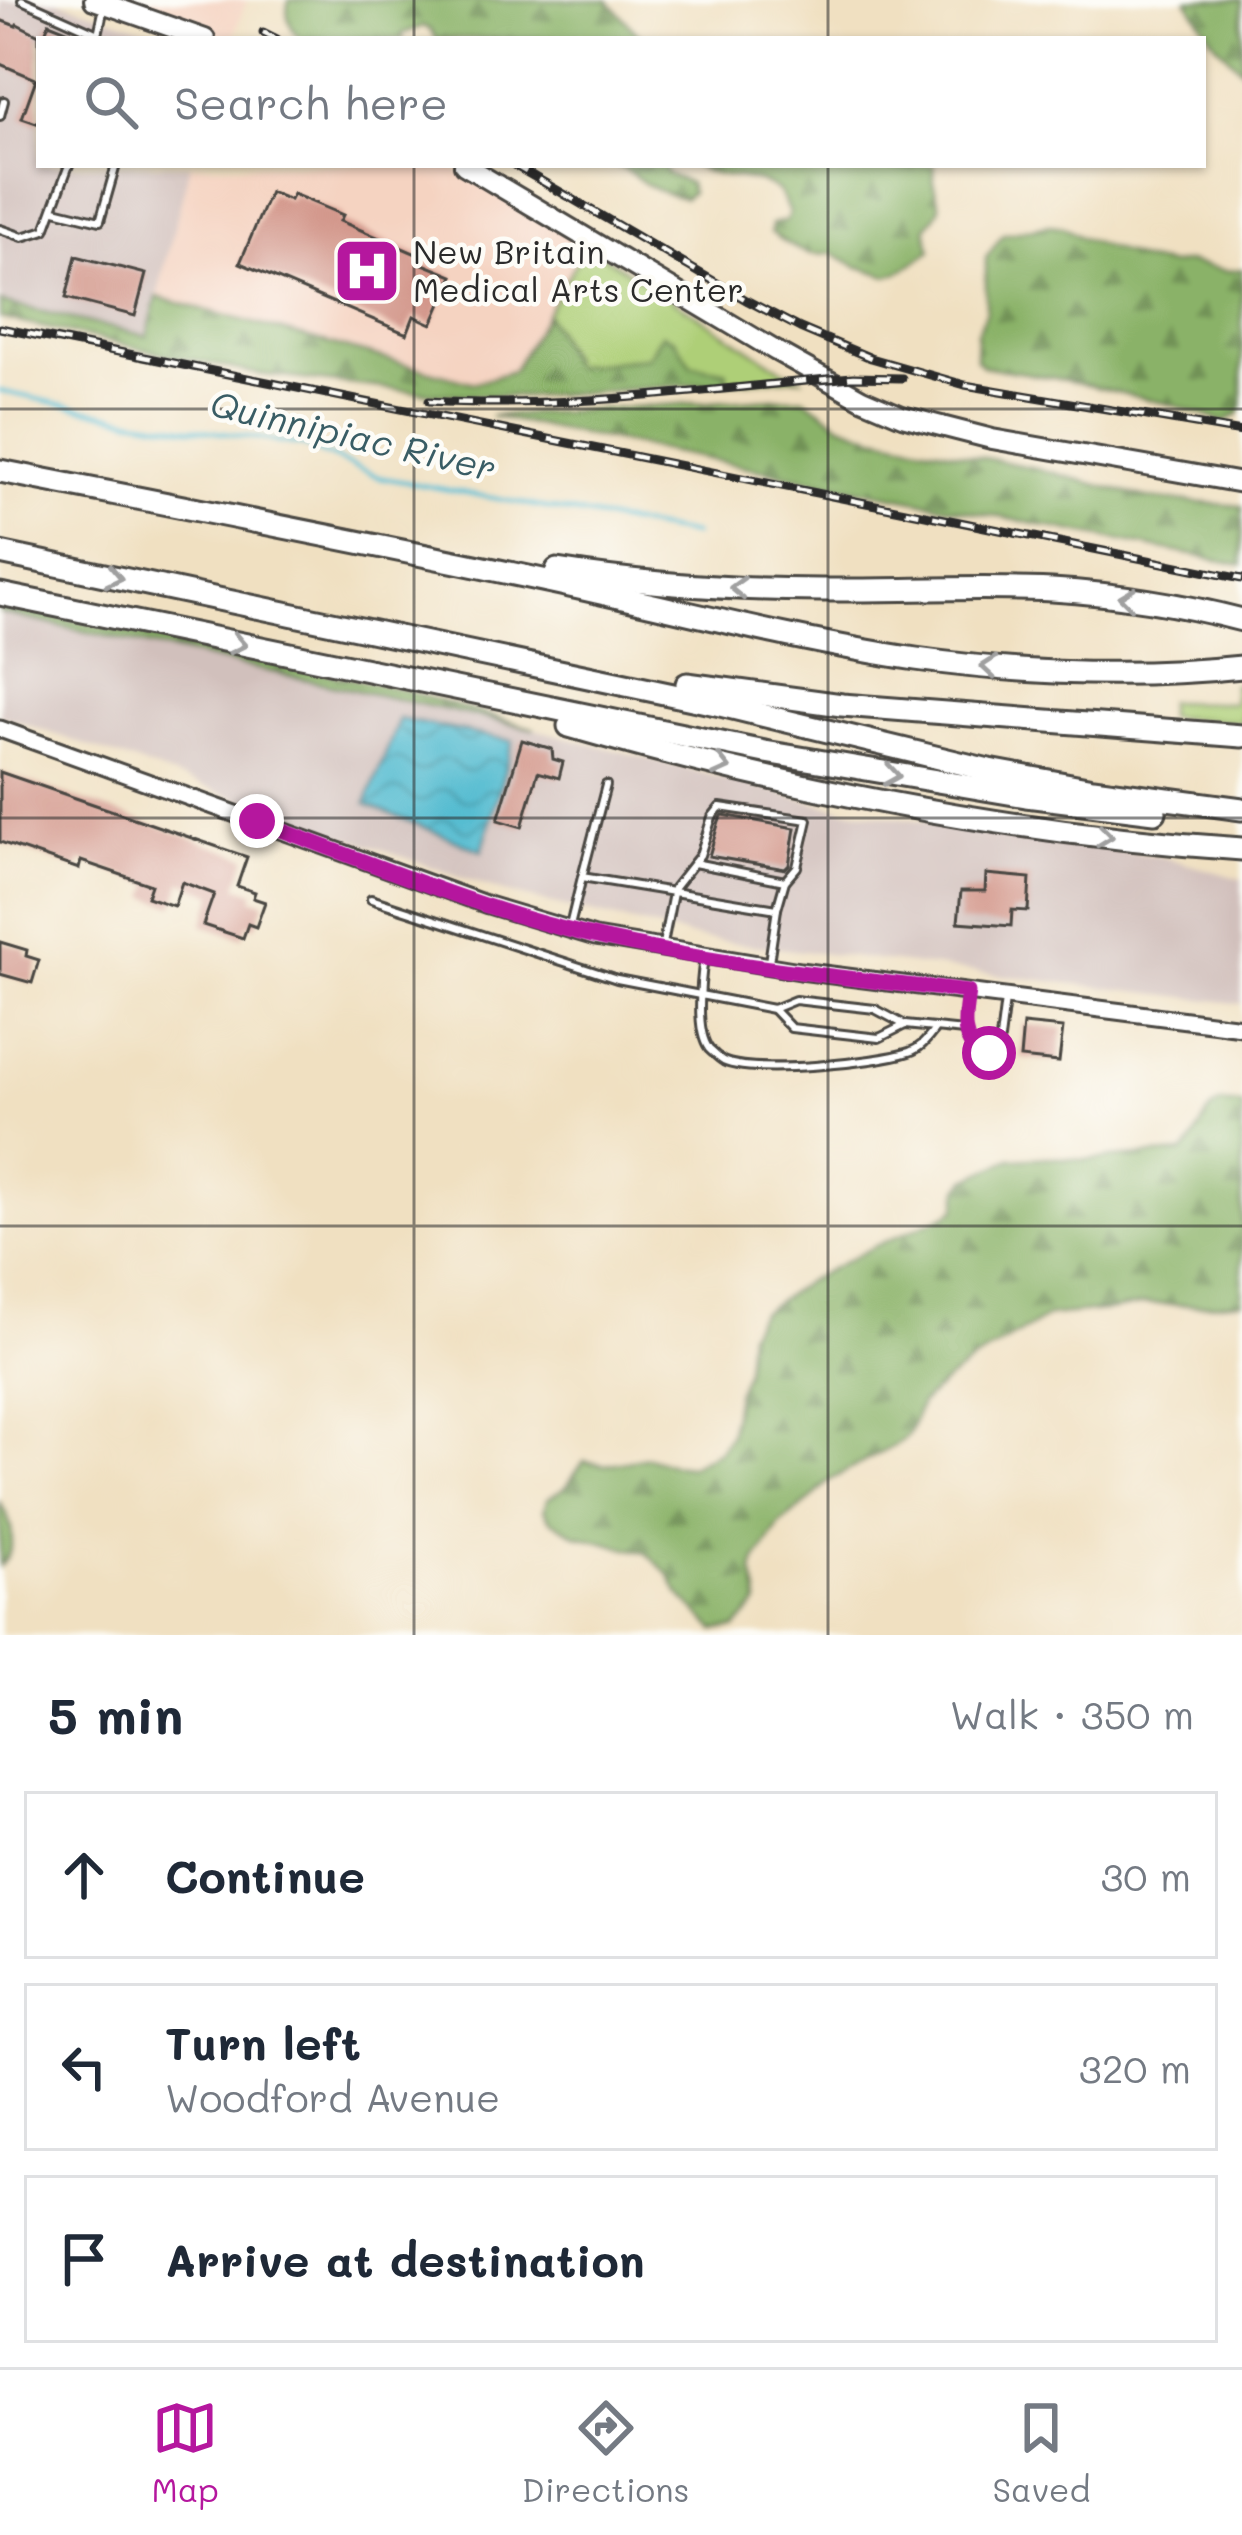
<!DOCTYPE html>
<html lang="en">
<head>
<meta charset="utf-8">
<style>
	:root { --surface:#fff; --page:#f6f6f7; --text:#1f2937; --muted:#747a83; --line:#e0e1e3; --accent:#b5179e }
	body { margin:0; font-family:Mali,sans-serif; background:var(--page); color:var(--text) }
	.stop { position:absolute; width:36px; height:36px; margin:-27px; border:9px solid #b5179e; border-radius:50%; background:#fff }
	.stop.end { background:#b5179e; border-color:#fff; box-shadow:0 3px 12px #0008 }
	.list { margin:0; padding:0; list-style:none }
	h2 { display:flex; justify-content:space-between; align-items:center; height:156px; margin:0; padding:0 48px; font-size:51px }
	h2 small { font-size:39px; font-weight:400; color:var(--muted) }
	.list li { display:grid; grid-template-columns:78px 1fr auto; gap:36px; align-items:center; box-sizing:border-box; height:168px; margin:0 24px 24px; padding:0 24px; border:3px solid var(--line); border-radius:0px }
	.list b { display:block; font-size:45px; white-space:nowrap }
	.list p { margin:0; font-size:39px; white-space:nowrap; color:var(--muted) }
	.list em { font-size:39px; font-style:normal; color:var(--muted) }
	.icon { flex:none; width:66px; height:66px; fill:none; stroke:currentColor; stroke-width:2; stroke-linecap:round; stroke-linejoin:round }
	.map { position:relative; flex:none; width:1242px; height:1635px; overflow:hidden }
	.search { position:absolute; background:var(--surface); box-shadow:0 3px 9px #0004; left:36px; right:36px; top:36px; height:132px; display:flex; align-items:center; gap:30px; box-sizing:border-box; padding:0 42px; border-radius:0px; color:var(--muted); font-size:45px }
	.sheet { height:732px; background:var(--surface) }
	nav { display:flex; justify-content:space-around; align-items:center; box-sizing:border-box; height:168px; border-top:3px solid var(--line); background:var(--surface); font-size:33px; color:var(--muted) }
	nav a { display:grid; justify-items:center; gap:6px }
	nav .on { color:var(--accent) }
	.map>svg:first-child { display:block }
	.built { fill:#f5d3c1 }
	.industrial { fill:#d1c0bc }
	.grass { fill:#aecf77; stroke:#6c7d51; stroke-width:3 }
	.forest { fill:url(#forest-firs); stroke:#5a6e4a; stroke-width:3 }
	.water { fill:url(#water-waves); stroke:#3e737e; stroke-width:3 }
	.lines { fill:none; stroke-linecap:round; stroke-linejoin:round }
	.stream { stroke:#52bbd0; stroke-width:4.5 }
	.building { fill:#d3978b }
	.service-casing { stroke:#494642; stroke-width:12 }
	.tertiary-casing { stroke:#494642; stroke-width:21 }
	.primary-casing { stroke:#494642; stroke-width:24 }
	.motorway-casing { stroke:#494642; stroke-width:27 }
	.service { stroke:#fff; stroke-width:6 }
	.tertiary { stroke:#fff; stroke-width:15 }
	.primary { stroke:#fff; stroke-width:18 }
	.motorway { stroke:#fff; stroke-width:21 }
	.rail-casing { stroke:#2b2b2b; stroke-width:9 }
	.rail { stroke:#fdfcf7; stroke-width:4.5; stroke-dasharray:14; stroke-linecap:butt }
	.oneway { stroke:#a0a0a0 }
	.route { stroke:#b5179e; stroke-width:15 }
	.grid { fill:none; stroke:#2b2b2b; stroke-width:3; stroke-opacity:0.55 }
	.labels { text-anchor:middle; stroke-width:9; stroke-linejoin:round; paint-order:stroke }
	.poi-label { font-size:33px; fill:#2b2b2b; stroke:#fdfcf7; text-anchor:start }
	.water-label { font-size:36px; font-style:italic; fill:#395d65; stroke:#fdfcf7 }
</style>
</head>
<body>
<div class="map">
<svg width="1242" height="1635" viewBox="0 0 1242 1635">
	<defs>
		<pattern id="forest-firs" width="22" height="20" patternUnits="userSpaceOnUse" patternTransform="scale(3)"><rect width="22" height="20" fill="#8ab268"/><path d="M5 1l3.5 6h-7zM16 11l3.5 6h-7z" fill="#719156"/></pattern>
		<pattern id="water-waves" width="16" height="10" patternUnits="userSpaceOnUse" patternTransform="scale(3)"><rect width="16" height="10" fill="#52bbd0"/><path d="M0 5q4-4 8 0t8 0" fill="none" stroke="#4498a9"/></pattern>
	</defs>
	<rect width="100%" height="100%" fill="#fdfcf7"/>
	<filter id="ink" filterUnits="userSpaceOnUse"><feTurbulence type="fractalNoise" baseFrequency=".00833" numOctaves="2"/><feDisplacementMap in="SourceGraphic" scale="24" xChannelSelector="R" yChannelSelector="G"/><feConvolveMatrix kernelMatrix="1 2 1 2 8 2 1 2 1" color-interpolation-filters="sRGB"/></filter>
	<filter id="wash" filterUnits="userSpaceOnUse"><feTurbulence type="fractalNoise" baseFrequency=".004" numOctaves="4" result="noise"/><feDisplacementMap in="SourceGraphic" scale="48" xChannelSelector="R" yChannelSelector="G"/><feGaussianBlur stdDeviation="2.7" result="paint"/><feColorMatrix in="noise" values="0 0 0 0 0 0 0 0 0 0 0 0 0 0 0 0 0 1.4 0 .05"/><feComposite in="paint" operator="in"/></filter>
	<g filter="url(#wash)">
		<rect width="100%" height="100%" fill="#f0e0c1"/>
		<g class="built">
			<path d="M94,0H247L232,39H205Z"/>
			<path d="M190,165H447L586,245L513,371L474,383L157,297Z"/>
		</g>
		<g class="industrial">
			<path d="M0,0H57L175,39H39V165H190L147,337L0,302Z"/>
			<path d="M0,613L535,729L838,808L1159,856L1242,879V1004L701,939L506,893L0,715Z"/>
		</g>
		<g class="grass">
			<path d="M586,245L780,368L800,378L727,382L726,371L692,365L674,339L648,357L572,367L568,355L546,314Z"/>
			<path d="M1242,683V722L1167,717V702L1234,703L1233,685Z"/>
		</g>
		<g class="forest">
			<path d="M289,0H607L643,39H436L430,30L423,26L402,34L403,39H301C290,29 284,14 289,0Z"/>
			<path d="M1187,0H1242V70L1216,43Z"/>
			<path d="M615,165H663L667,174L689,183L691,193L684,198C670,195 655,191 643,182C633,175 627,169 615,165Z"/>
			<path d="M693,165H934C935,171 933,177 934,184C936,207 950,202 926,227L931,251L900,272L888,276L856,266L832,253C811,259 789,247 771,232L772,224L786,221L789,213C786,207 784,200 780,194C761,172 719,183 693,165Z"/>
			<path d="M1049,225L1063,227L1081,238L1144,261L1169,265L1187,262L1227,271L1242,269V406L1239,414L1224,422L1177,406L1065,380L983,366L976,359L977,332L986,312V258L1003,234Z"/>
			<path d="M157,297L474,383L513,371L546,314L572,367L648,357L662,334L674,339L692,365L726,371L727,382L525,397L438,394L257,374L0,318V302L147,336Z"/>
			<path d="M776,398H804L841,424L875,436L1035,468L1150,499L1242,506V565L490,416Z"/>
			<path d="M0,605L399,689L535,729L0,613Z"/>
			<path d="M1221,1103L1242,1105V1301L1197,1305L1145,1304L1114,1310L1049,1316L973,1361L946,1381L921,1403L908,1435L901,1442L830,1480L807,1503L781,1523L756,1561L753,1571L758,1594V1604L736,1628L715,1630L679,1594L669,1575L647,1553L576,1535L549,1519L544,1510L547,1499L566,1487L584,1461L605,1465L648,1457L669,1464L690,1466L718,1451L730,1434L736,1393L745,1372L748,1332L760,1313L807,1281L875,1246L948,1214L957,1208L960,1188L967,1179L1011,1159L1050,1157L1083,1160L1183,1153C1200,1139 1200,1114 1221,1103Z"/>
			<path d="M0,1503C14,1523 18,1548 0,1566Z"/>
		</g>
		<path class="water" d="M399,719L513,741L482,851L366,804Z"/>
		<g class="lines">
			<path class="stream" d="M0,391L130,419L302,445L379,477L694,535"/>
		</g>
		<g id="blocks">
			<g class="building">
				<path d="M0,20L16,26L17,24L39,35V124L22,118L36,79L0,64Z"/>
				<path d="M49,23L87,38V39H43Z"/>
				<path d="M270,192L290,200L293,194L343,215L340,221L421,256L418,262L453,276L432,324L414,316L407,334L240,263Z"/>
				<path d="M76,256L146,274L135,316L66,298Z"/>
				<path d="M522,740L552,749L553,759L563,762L559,778L538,772L522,827L498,820Z"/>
				<path d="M0,772L247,857L237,886L255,892L253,898L265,902L256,927L248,924L243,938L203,925L214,894L182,882L174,906L147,897L151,885L81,861L79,869L0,842Z"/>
				<path d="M723,815L795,828L789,865L785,869L709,856L719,821Z"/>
				<path d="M986,874L1030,878L1028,911L1012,910L1011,926L958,922L961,891H985Z"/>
				<path d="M0,942L27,950L26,956L39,960L32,983L0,974Z"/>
				<path d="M1023,1024L1063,1028L1059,1062L1020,1058Z"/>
			</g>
		</g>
	</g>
	<g filter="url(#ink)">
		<use href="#blocks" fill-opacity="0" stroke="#494642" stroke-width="3"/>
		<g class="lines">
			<g class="service-casing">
				<g id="service">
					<path d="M22,0L98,34"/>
					<path d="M97,39L104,7"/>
					<path d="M0,116L4,101"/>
					<path d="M55,210L100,221L116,165"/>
					<path d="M0,229L23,237L45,230L69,165"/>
					<path d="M694,863L785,881"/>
					<path d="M582,877L606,785"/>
					<path d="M371,899L617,979L773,1009L795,1000L875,1009L905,1025L964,1031"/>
					<path d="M570,926L582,877L777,909"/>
					<path d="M662,949L674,888L700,855L712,817L720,807L808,820L797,867L785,881L777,909L769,962"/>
					<path d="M704,957C701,979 695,1031 709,1049C710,1050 722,1061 723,1061C753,1075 876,1063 909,1052C922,1048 928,1038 936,1028"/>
					<path d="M967,996C965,1017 959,1040 979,1054L989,1053L1000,1039L1005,1000"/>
					<path d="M773,1009L791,1028L879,1038L905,1025"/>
				</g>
			</g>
			<g class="tertiary-casing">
				<path id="tertiary" d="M0,729L488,905L595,937L800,971L1242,1027"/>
			</g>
			<g class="primary-casing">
				<g id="primary">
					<path d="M94,0L205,39"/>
					<path d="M464,165L776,351L862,399L902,416L992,439L1242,483"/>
				</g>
			</g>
			<g class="motorway-casing">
				<g id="motorway">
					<path d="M0,471C187,508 374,544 561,584C679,610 796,641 916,659C1023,674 1134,678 1242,667"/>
					<path d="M0,553L716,704L989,770L1093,789L1242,809"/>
					<path d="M557,570C645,584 733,590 822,590C899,591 975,586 1052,590C1116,594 1180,604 1242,620"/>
					<path d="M0,594L765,752L1026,796L1155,812"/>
					<path d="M687,684L842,705L1242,736"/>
					<path d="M569,726C788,789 1014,834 1242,849"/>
				</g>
			</g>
			<use href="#service" class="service"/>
			<use href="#tertiary" class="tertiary"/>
			<use href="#primary" class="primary"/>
			<use href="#motorway" class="motorway"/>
			<g class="rail-casing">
				<g id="rail">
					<path d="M263,32L277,39"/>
					<path d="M514,165L748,301L800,328L871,358L965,385L1242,432"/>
					<path d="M0,328L1242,579"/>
					<path d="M429,401C570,410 713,388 853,377L902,378"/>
				</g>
			</g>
			<use href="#rail" class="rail"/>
		</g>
		<defs><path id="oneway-chevron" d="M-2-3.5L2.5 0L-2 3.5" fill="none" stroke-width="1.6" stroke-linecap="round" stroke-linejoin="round" transform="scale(3)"/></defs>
		<g class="oneway">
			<use href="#oneway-chevron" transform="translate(114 577) rotate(12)"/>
			<use href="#oneway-chevron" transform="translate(738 588) rotate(-178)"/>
			<use href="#oneway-chevron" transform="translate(1127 598) rotate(-173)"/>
			<use href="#oneway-chevron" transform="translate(238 644) rotate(12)"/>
			<use href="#oneway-chevron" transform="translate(989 667) rotate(-175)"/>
			<use href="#oneway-chevron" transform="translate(722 766) rotate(14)"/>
			<use href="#oneway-chevron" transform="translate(892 775) rotate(9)"/>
			<use href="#oneway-chevron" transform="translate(1105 836) rotate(7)"/>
		</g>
	</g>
	<g class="lines" filter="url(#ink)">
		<path class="route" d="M257,821C350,855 447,896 542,923C677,961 829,976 968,992C965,1015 959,1039 980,1054L989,1053"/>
	</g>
	<path class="grid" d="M414,0V39M828,0V39M414,165V1635M828,165V1635M0,409H1242M0,818H1242M0,1226H1242"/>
	<defs>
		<g id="hospital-square" transform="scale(3.45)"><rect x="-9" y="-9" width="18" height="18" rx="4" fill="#b5179e" stroke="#fdfcf7"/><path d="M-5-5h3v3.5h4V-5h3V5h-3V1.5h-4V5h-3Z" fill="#fff"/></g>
	</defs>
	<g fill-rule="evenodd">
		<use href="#hospital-square" x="367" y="271"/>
	</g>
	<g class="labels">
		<g class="poi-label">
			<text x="413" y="264">New Britain<tspan x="413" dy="38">Medical Arts Center</tspan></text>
		</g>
		<g class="water-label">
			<text transform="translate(353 436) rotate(13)" y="13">Quinnipiac River</text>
		</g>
	</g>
</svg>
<div class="stop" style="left:989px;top:1053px"></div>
<div class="stop end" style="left:257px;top:821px"></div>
<div class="search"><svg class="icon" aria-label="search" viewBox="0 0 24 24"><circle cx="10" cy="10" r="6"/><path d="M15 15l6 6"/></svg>Search here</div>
</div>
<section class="sheet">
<h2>5 min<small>Walk · 350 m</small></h2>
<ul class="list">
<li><svg class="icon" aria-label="ahead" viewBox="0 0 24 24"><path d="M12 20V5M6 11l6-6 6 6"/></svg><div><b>Continue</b></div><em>30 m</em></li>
<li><svg class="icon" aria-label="left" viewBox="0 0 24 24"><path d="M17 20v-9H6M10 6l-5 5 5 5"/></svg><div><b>Turn left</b><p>Woodford Avenue</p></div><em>320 m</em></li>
<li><svg class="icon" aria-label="arrive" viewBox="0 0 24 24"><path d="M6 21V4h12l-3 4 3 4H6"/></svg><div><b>Arrive at destination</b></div></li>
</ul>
</section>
<nav>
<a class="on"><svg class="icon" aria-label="map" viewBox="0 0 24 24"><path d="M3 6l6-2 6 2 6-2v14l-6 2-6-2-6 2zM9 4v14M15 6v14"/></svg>Map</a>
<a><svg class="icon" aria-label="directions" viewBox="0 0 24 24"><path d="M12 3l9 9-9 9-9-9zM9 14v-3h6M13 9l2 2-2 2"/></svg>Directions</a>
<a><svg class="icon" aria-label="saved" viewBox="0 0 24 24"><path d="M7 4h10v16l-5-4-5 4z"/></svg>Saved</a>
</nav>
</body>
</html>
